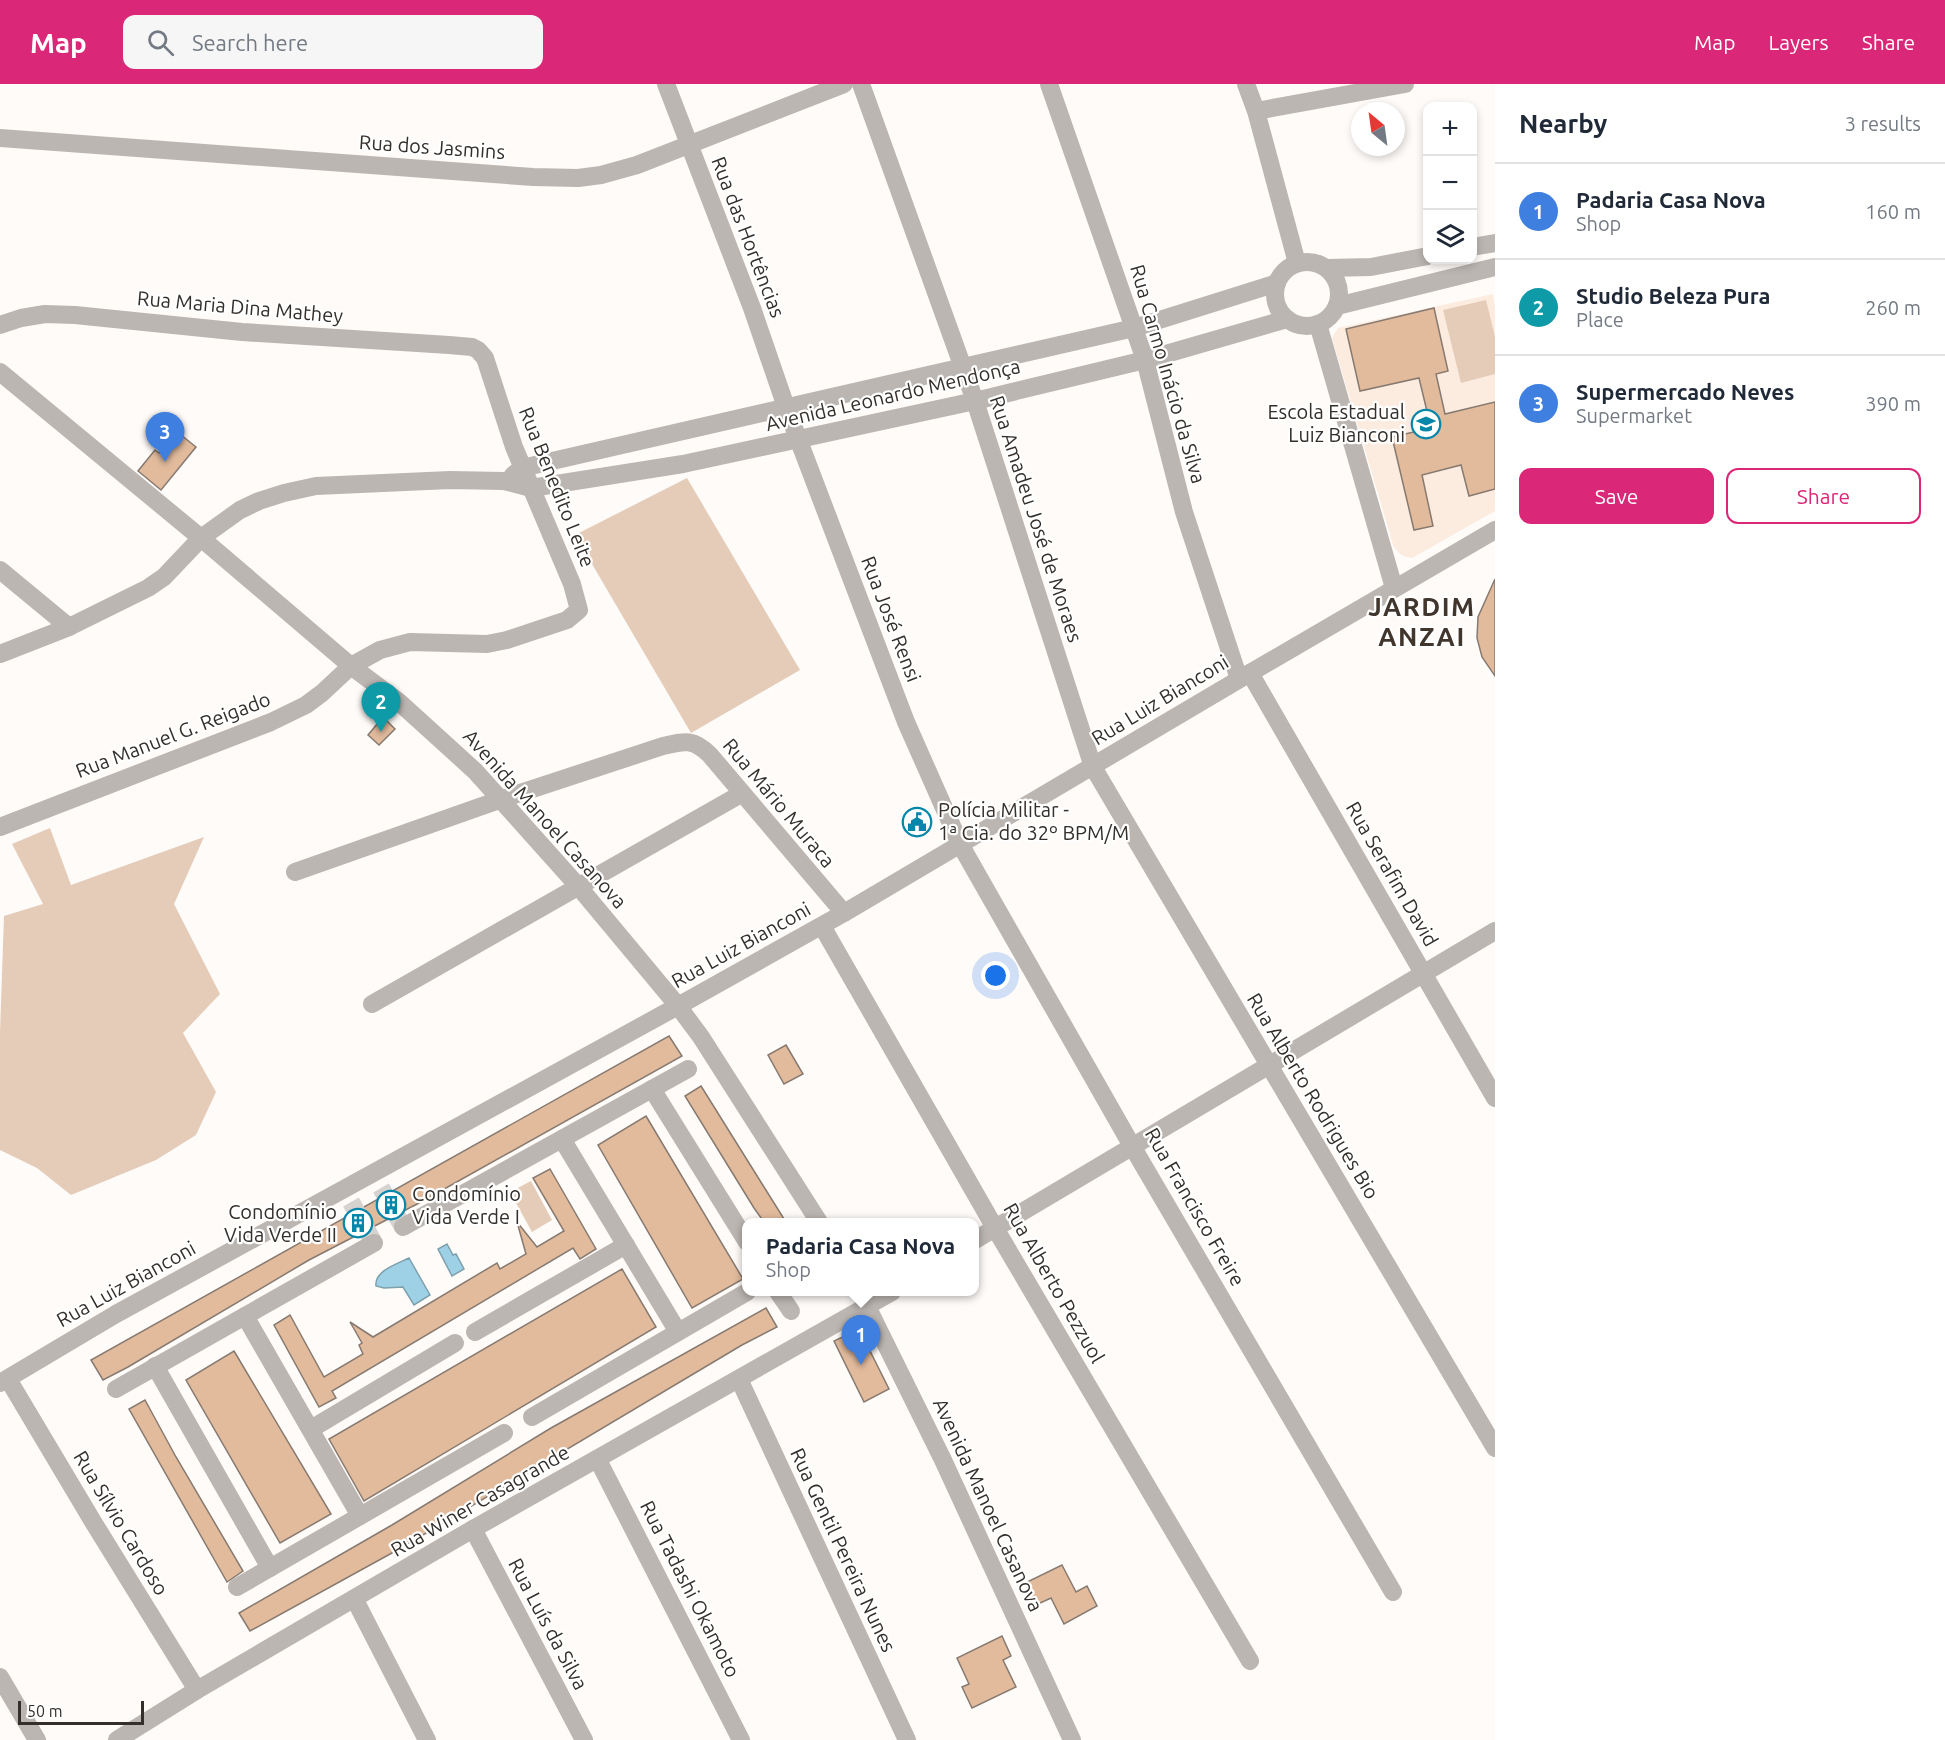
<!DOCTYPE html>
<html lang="en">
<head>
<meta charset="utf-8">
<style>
	:root { --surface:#fff; --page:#f6f6f7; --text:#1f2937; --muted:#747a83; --line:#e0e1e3; --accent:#db2777 }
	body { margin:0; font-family:Ubuntu,sans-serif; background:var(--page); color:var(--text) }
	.controls { position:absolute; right:18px; top:18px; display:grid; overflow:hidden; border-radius:12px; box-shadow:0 3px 9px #0003 }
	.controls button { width:54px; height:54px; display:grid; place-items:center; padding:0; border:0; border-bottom:2px solid var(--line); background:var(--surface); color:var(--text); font:30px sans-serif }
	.compass { position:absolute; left:1351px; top:18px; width:54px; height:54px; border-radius:50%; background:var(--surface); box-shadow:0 3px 9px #0003; rotate:331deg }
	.scale { position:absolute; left:18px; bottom:15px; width:126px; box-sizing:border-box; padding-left:6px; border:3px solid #342f2b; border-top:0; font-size:16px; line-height:21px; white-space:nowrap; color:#342f2b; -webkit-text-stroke:4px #fff; paint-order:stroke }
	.you { position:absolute; left:996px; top:892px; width:21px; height:21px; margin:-15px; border:4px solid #fff; border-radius:50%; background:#1a73e8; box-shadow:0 0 0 9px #1a73e833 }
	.badge { display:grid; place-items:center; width:39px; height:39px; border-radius:50%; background:var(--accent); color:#fff; font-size:20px; font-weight:700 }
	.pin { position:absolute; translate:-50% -50px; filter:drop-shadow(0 2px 3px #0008) }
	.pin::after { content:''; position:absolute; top:32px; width:21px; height:18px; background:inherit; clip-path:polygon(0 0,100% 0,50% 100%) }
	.popup { position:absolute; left:742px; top:1134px; width:237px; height:78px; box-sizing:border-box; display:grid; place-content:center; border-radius:12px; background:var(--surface); filter:drop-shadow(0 2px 4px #0005); font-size:20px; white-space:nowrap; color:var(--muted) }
	.popup b { font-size:22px; color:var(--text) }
	.popup::after { content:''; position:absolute; left:50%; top:100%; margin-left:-12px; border:12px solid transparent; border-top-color:var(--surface) }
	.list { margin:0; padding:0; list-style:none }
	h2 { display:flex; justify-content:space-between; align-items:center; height:78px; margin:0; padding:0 24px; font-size:26px }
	h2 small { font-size:20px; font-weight:400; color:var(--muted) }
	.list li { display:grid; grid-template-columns:39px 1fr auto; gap:18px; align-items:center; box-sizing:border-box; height:96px; padding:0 24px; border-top:2px solid var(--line) }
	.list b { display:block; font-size:22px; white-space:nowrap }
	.list p { margin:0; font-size:20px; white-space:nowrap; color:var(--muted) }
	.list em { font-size:20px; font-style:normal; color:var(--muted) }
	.actions { display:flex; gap:12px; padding:18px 24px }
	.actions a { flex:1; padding:14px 0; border:2px solid var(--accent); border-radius:12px; text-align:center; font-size:21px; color:var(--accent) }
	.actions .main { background:var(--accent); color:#fff }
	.icon { flex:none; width:33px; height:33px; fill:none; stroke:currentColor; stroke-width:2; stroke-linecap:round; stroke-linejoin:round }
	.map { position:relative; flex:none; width:1495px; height:1656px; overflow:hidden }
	header { display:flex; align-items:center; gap:36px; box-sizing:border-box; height:84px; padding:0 30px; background:var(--accent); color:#fff }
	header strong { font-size:28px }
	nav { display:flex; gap:33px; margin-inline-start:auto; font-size:21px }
	.search { width:420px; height:54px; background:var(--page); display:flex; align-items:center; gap:15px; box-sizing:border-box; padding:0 21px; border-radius:12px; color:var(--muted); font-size:22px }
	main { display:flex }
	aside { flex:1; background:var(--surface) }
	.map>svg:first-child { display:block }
	.built { fill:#fcebdf }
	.green { fill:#e5ccb9 }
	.water { fill:#9ed1e5; stroke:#7ea0ad; stroke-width:1.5 }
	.building { fill:#e2bb9d; stroke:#877a70; stroke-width:1.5 }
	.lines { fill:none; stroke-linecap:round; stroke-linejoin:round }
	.minor-tunnel { stroke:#d6d2d0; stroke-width:18; stroke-dasharray:18 9; stroke-linecap:butt }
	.minor { stroke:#bcb6b2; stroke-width:18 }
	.labels { text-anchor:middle; stroke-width:4.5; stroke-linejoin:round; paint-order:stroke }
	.street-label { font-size:20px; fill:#342f2b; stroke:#fff }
	.poi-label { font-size:20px; fill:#342f2b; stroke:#fff; text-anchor:end }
	.district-label { font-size:26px; font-weight:bold; letter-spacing:1.5px; fill:#41362d; stroke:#fff }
</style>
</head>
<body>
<header>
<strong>Map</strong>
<div class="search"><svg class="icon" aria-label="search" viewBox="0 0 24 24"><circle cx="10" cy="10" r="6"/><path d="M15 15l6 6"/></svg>Search here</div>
<nav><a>Map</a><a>Layers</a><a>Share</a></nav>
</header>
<main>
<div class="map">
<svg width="1495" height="1656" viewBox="0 0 1495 1656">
	<rect width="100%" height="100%" fill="#fefbf9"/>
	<path class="built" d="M1493,210L1495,224V427L1412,474L1403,472L1394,464L1332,254L1338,244Z"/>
	<g class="green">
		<path d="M1486,216L1495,253V290L1461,299L1443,226Z"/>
		<path d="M687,394L800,586L691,649L575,451Z"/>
		<path d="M50,744L71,801L204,753L174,820L220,910L183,949L216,1008L196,1051L156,1076L71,1111L37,1084L0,1066V948L4,832L43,820L12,760Z"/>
		<path d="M531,1097L552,1136L532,1148L510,1108Z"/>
	</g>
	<g class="water">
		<path d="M447,1160L453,1171L456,1170L464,1185L452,1192L438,1165Z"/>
		<path d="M409,1174L430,1211L414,1221L403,1203L384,1204L376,1202C374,1187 397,1180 409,1174Z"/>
	</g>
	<g class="building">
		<path d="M1434,224L1448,287L1436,290L1445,330L1495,318V405L1469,412L1461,381L1422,391L1433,442L1414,446L1392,353L1431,344L1419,294L1360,307L1346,245Z"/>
		<path d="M176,347L196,363L161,406L138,387L155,366L159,369Z"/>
		<path d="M1495,495V592L1482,573L1477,554L1478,533Z"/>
		<path d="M383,633L395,645L379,661L368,651Z"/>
		<path d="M669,952L682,972L421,1118L309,1176L128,1283L103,1296L91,1276Z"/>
		<path d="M786,961L803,990L784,1000L768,971Z"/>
		<path d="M701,1002L774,1119L786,1138H764L754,1124L685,1012Z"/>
		<path d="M646,1032L743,1195L692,1224L598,1061Z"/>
		<path d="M550,1085L596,1165L580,1175L573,1164L332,1307L336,1314L319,1323L274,1241L290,1231L324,1293L363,1270L359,1261L362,1259L350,1238L373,1253L497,1179L500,1185L526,1170L517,1138L537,1163L564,1147L533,1094Z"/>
		<path d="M622,1185L656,1243L364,1417L329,1355Z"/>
		<path d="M766,1224L777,1243L742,1261L401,1464L250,1547L239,1529L392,1441L551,1344Z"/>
		<path d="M859,1245L889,1305L864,1318L834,1257Z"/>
		<path d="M234,1267L331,1430L280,1459L186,1296Z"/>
		<path d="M145,1316L176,1373L243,1487L227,1498L129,1325Z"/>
		<path d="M1062,1481L1076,1508L1087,1502L1097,1522L1064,1540L1051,1514L1036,1521L1025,1499Z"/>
		<path d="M1002,1552L1011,1572L1003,1576L1016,1603L972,1624L962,1603L969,1600L957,1574Z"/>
	</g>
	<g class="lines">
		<g class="minor-tunnel">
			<path d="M381,1104L403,1143"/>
			<path d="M351,1118L374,1159"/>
		</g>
		<g class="minor">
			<path d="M666,0L752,224L786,323L906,638L960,760L1132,1062L1393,1508"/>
			<path d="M861,0L975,317L1093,683L1495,1364"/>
			<path d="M1049,0L1145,276L1184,428L1239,595"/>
			<path d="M1246,0L1256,27L1297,179"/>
			<path d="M1256,27L1405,0"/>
			<path d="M0,54L533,93L578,94L601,91L637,81L844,0"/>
			<path d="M1472,163L1495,159"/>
			<circle cx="1307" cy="210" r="32"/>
			<path d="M1327,184L1371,183L1428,172"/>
			<path d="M1337,222L1495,183"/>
			<path d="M1318,240L1394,504"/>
			<path d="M0,241L21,234L45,230L75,231L242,248L449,261L472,263L478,266L485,274L514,363L572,500L579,526L567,536L507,556L487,560L410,558L380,566L351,582L322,609L306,621L271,638L0,743"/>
			<path d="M0,288L201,454L351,582L399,618L475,687L578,802L678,922L701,953L819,1138"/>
			<path d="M513,391L522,384L561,375L1134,244L1277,199"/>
			<path d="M0,486L69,543"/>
			<path d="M0,570L69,543L148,504L164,493L201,454L240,426L259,417L284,409L316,402L450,396L504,397L531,404L683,380L975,317L1145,276L1287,235"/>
			<path d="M1250,589L1495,1014"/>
			<path d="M295,788L502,715L663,662C684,657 693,654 710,671L844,829"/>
			<path d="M822,842L995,1144L1250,1577"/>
			<path d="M372,920L741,710"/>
			<path d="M652,1005L747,1158"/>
			<path d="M562,1055L678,1248"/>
			<path d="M403,1143L688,985"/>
			<path d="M975,1156L1495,847"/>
			<path d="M778,1208L791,1227"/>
			<path d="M860,1208L943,1376L1072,1656"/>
			<path d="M245,1232L360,1432"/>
			<path d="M475,1248L626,1161"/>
			<path d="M155,1282L270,1484"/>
			<path d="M8,1295L95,1441L197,1606"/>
			<path d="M739,1295L907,1656"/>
			<path d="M0,1299L116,1230L678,922L844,829L1250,589L1495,446"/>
			<path d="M116,1305L374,1159"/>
			<path d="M532,1333L747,1208"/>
			<path d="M311,1345L455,1259"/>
			<path d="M598,1376L741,1656"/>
			<path d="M473,1445L584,1656"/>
			<path d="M237,1503L504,1349"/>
			<path d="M355,1516L427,1656"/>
			<path d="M0,1593L37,1656"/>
			<path d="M117,1656L197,1606L473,1445L892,1208"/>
		</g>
	</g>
	<defs>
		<g id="school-ring" transform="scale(1.5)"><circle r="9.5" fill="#fff" stroke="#0687aa" stroke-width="1.5"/><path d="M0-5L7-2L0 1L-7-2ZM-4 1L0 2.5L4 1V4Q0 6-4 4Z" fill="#0687aa"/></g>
		<g id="civic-ring" transform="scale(1.5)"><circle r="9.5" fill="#fff" stroke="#0687aa" stroke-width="1.5"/><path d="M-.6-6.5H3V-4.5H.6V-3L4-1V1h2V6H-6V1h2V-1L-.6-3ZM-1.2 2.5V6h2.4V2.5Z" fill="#0687aa"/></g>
		<g id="building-ring" transform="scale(1.5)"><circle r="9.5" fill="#fff" stroke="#0687aa" stroke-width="1.5"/><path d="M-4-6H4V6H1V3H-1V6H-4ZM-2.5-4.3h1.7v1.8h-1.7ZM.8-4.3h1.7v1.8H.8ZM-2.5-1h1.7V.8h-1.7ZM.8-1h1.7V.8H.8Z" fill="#0687aa"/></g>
	</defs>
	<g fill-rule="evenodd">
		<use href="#school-ring" x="1426" y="340"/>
		<use href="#civic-ring" x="917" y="738"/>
		<use href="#building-ring" x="391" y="1121"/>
		<use href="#building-ring" x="358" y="1139"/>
	</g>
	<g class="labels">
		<g class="street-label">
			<text transform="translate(432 63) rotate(4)" y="7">Rua dos Jasmins</text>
			<text transform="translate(748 153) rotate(69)" y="7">Rua das Hortências</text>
			<text transform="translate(240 223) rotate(5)" y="7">Rua Maria Dina Mathey</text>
			<text transform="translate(1168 290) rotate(74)" y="7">Rua Carmo Inácio da Silva</text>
			<text transform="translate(893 311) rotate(-13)" y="7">Avenida Leonardo Mendonça</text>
			<text transform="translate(557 403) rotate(68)" y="7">Rua Benedito Leite</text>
			<text transform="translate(1036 435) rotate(72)" y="7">Rua Amadeu José de Moraes</text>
			<text transform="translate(891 535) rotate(69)" y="7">Rua José Rensi</text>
			<text transform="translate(1160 616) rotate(-31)" y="7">Rua Luiz Bianconi</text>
			<text transform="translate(173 651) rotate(-21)" y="7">Rua Manuel G. Reigado</text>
			<text transform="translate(779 719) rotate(50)" y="7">Rua Mário Muraca</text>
			<text transform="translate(545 735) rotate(48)" y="7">Avenida Manoel Casanova</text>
			<text transform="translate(1392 790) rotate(60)" y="7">Rua Serafim David</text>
			<text transform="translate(741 861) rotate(-29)" y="7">Rua Luiz Bianconi</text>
			<text transform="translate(1313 1012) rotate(59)" y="7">Rua Alberto Rodrigues Bio</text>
			<text transform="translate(1195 1123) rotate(60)" y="7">Rua Francisco Freire</text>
			<text transform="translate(1054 1199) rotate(60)" y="7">Rua Alberto Pezzuol</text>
			<text transform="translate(126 1200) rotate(-29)" y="7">Rua Luiz Bianconi</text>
			<text transform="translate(480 1417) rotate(-30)" y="7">Rua Winer Casagrande</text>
			<text transform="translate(988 1421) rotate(65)" y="7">Avenida Manoel Casanova</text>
			<text transform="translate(121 1439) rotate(59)" y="7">Rua Sílvio Cardoso</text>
			<text transform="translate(843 1466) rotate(65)" y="7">Rua Gentil Pereira Nunes</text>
			<text transform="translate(690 1505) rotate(63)" y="7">Rua Tadashi Okamoto</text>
			<text transform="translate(548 1540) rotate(62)" y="7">Rua Luís da Silva</text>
		</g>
		<g class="poi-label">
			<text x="1405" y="335">Escola Estadual<tspan x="1405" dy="23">Luiz Bianconi</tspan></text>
			<text x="938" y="733" text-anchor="start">Polícia Militar -<tspan x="938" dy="23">1ª Cia. do 32º BPM/M</tspan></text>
			<text x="412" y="1117" text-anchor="start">Condomínio<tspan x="412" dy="23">Vida Verde I</tspan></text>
			<text x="337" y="1135">Condomínio<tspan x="337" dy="23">Vida Verde II</tspan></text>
		</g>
		<g class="district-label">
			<text x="1422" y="532">JARDIM<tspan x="1422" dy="30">ANZAI</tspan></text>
		</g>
	</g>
</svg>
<div class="controls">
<button>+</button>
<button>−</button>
<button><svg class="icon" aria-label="layers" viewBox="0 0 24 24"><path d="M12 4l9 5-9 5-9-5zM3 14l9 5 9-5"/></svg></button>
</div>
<svg class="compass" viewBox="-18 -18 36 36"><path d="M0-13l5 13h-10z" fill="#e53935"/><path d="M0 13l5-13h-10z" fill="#747a83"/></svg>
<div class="scale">50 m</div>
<div class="you"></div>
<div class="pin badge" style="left:861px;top:1281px;background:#3f7fe0">1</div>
<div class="popup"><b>Padaria Casa Nova</b>Shop</div>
<div class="pin badge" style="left:381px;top:648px;background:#0f9aa8">2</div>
<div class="pin badge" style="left:165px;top:378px;background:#3f7fe0">3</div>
</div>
<aside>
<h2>Nearby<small>3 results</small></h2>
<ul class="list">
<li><span class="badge" style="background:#3f7fe0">1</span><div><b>Padaria Casa Nova</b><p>Shop</p></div><em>160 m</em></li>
<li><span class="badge" style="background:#0f9aa8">2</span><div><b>Studio Beleza Pura</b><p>Place</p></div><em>260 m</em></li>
<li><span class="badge" style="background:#3f7fe0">3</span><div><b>Supermercado Neves</b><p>Supermarket</p></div><em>390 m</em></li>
</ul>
<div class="actions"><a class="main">Save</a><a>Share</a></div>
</aside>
</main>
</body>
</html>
